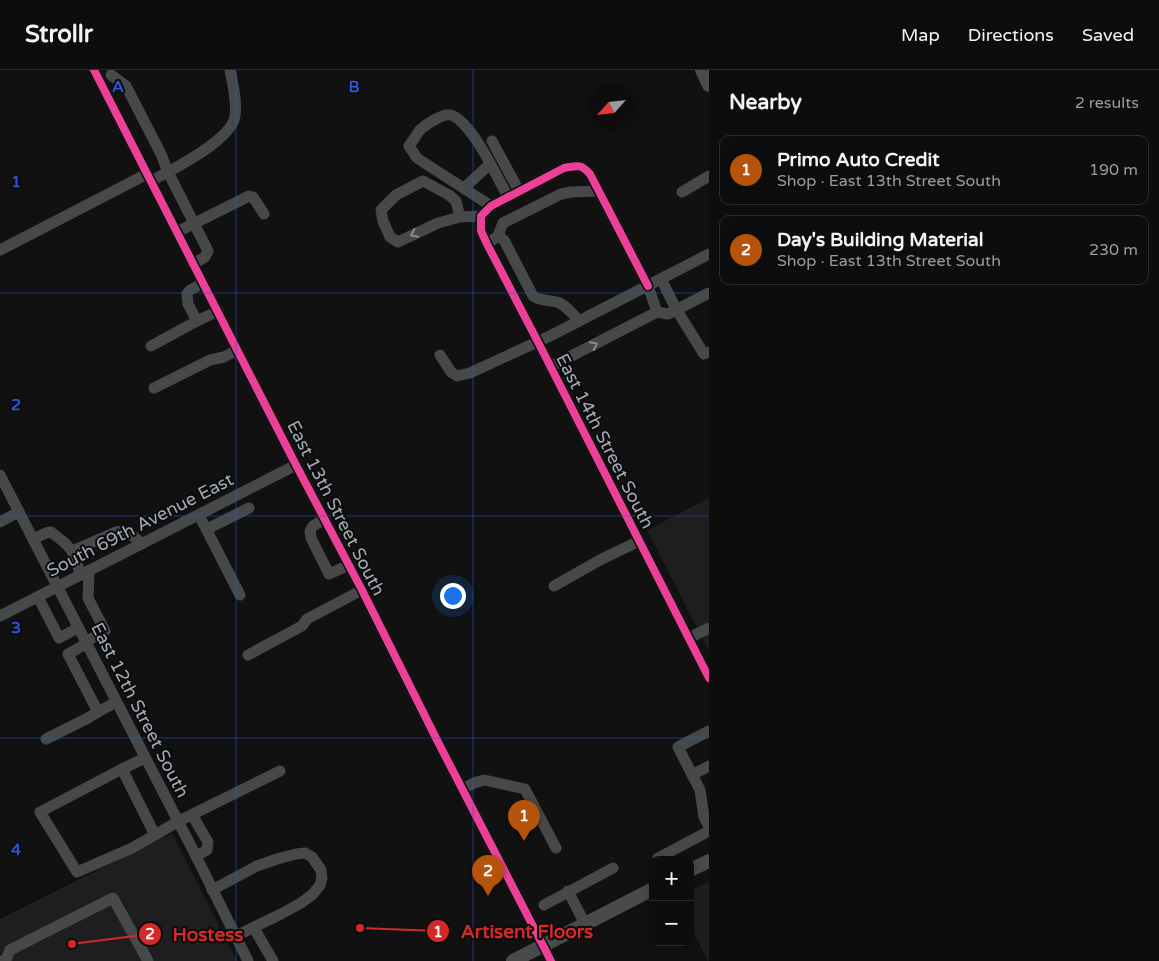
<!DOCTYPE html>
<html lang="en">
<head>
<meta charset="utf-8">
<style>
	:root { --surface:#0d0d0e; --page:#161617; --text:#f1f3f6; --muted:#9a9c9e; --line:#2d2d2e; --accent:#b45309 }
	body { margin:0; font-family:"Varela Round",sans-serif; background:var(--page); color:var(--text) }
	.controls { position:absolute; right:15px; bottom:15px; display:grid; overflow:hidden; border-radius:10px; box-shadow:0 2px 8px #0003 }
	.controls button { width:45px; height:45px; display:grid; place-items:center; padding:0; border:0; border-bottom:1px solid var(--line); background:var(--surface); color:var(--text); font:25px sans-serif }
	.compass { position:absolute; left:589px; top:15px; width:45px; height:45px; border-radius:50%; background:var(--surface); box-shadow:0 2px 8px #0003; rotate:243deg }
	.you { position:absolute; left:452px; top:525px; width:18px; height:18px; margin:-12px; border:4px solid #fff; border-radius:50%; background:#1a73e8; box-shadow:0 0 0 8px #1a73e833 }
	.badge { display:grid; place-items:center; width:32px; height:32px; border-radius:50%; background:var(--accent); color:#fff; font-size:16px; font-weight:700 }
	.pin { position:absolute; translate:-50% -41px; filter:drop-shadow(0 1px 2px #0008) }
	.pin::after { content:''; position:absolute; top:26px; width:18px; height:15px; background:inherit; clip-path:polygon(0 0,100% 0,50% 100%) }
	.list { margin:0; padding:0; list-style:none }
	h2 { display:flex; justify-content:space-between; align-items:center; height:65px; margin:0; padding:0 20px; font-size:21px }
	h2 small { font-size:16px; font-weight:400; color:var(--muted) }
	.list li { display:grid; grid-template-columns:32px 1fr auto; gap:15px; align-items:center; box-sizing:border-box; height:70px; margin:0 10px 10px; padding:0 10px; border:1px solid var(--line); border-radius:10px }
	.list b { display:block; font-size:19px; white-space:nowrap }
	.list p { margin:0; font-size:16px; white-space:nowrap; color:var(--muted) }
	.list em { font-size:16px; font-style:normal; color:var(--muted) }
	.map { position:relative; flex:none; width:709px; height:891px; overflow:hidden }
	header { display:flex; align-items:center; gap:30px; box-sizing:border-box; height:70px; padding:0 25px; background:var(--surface); border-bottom:1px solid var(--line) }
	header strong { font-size:24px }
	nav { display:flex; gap:28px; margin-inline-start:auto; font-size:18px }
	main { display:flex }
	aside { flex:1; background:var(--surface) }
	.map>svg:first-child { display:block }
	.built { fill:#1e1e20 }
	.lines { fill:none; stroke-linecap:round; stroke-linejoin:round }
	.minor { stroke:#46484a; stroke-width:11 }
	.major { stroke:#484a4c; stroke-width:14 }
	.cycleway-casing { stroke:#0c0c0d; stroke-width:11 }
	.cycleway { stroke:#ea4096; stroke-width:8 }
	.oneway { stroke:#868d94 }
	.grid { fill:none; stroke:#2a57d4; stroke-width:1; stroke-opacity:0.55 }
	.labels { text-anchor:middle; stroke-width:4; stroke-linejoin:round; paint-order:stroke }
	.street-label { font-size:18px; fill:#a2aab3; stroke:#0c0c0d }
	.grid-label { font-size:16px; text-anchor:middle; font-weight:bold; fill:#2a57d4; stroke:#0c0c0d; stroke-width:4; stroke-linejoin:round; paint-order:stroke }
	.leader { fill:none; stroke:#d62828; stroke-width:2 }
	.callout-dot { fill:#d62828; stroke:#0c0c0d; stroke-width:2 }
	.mark-label { font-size:15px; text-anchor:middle; font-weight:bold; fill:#fff }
	.callout-label { font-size:19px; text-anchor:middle; font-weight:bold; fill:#d62828; stroke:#0c0c0d; stroke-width:4; stroke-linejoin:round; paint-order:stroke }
</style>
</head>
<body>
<header>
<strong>Strollr</strong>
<nav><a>Map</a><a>Directions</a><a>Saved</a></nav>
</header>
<main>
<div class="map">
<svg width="709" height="891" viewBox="0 0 709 891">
	<rect width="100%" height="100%" fill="#111112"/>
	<g class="built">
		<path d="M709,428V581L647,460Z"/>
		<path d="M172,763L237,891H0V849Z"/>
		<path d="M709,812V891H708L690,855V821Z"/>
	</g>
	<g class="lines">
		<g class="minor">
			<path d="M94,0L296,395L362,520L438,672L551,891"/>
			<path d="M111,5L126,16L161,84L168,102L208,181L205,187L193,194"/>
			<path d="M492,71L519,121"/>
			<path d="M151,111C172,100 232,70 235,46C237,31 233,15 230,0"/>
			<path d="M464,118L490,94"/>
			<path d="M682,122L709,106"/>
			<path d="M491,136L417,88L409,76C413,71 416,65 420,60C425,55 443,43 451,45C472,52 497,107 508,127"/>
			<path d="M481,146V161L487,174L538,272L709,608"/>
			<path d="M481,146L491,136L564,98C577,96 580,93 590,104L648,216L657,242"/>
			<path d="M460,147L456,131L449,125L423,111L396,125L381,140L383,151L390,167L398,172L438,153L460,147L481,146"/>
			<path d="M177,162L249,126L253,127L264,144"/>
			<path d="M498,166L504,170L533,226C540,231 548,230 557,232C566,235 573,244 579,251"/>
			<path d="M487,174L498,166L503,153L561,124L571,122L599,121"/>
			<path d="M0,180L147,104"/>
			<path d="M661,209L676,239L704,284L709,282"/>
			<path d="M203,213L190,220L187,224L188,234L197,251L218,241"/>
			<path d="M151,276L197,251"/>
			<path d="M440,285L451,302L457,306L470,303L550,266L709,184"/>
			<path d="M550,297L657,242L668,244L709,223"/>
			<path d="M154,318L210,290L224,287L237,280"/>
			<path d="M0,405L196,786L248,891"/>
			<path d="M199,445L240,525"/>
			<path d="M325,449L313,456L310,461L311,468L329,504L349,495"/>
			<path d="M0,452L19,442"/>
			<path d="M207,459L249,438"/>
			<path d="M33,469L46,463L51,462L65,473L72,481L81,505"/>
			<path d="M72,481L116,462C127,459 134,467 142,474"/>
			<path d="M554,516L600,490L639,471"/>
			<path d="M38,527L59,568L78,558"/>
			<path d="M0,546L296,395"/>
			<path d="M689,568L709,558"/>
			<path d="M85,572L105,561L88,528L89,501"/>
			<path d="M86,574L68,584L98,642L116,632"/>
			<path d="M248,585L302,556L307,549L362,520"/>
			<path d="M709,661L678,677L700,720L704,747L709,757"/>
			<path d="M46,669L86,649L98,642"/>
			<path d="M145,688L122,699L155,765L177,752L280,701"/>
			<path d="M122,699L40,742L77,802L132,778L155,765"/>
			<path d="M692,705L709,696"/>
			<path d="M463,719L474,713L484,710L525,719L556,778"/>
			<path d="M192,745L208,772L207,780L196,786"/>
			<path d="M658,788L709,761"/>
			<path d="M212,820L257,796L277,789L296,784L305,783L312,787L321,800L322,808L320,815L313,824L301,833L281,844L236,866"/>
			<path d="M568,821L585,854"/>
			<path d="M544,835L613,798"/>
			<path d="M254,858L273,891"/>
			<path d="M3,891L6,890L10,880L113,828L148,891"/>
		</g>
		<g class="major">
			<path d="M702,0L709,15"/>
			<path d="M690,800L709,791"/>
			<path d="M513,891L653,819"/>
		</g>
		<g class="cycleway-casing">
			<g id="cycleway">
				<path d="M94,0L296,395L362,520L438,672L551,891"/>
				<path d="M648,216L590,104C580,93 577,96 564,98L491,136L481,146V161L487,174L538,272L709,608"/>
			</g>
		</g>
		<use href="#cycleway" class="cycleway"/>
	</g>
	<defs><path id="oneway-chevron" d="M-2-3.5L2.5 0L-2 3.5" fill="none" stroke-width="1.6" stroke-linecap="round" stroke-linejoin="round" transform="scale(1.25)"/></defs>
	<g class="oneway">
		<use href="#oneway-chevron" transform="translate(414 164) rotate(154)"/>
		<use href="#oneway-chevron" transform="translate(594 275) rotate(-27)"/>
	</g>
	<path class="grid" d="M236,0V891M473,0V891M0,223H709M0,446H709M0,668H709"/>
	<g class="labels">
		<g class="street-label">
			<text transform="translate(605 371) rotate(63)" y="6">East 14th Street South</text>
			<text transform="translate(336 438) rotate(63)" y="6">East 13th Street South</text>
			<text transform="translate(140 455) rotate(-27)" y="6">South 69th Avenue East</text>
			<text transform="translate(140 640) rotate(63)" y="6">East 12th Street South</text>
		</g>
	</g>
	<g class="grid-label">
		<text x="118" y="22">A</text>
		<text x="354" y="22">B</text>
		<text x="16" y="117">1</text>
		<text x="16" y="340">2</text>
		<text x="16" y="563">3</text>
		<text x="16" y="785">4</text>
	</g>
	<path class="leader" d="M360 858L438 861M72 874L150 864"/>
	<g class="callout-dot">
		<circle cx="360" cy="858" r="5"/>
		<circle cx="72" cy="874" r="5"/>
		<circle cx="438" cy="861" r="12"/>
		<circle cx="150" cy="864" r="12"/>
	</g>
	<g class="mark-label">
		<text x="438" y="867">1</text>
		<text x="150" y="869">2</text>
	</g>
	<g class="callout-label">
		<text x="527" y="868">Artisent Floors</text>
		<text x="208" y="871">Hostess</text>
	</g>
</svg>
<div class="controls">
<button>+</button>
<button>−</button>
</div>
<svg class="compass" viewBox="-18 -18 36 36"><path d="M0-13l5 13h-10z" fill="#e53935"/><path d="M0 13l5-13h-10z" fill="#9a9c9e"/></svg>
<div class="you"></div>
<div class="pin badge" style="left:524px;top:771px">1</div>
<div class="pin badge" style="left:488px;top:826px">2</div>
</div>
<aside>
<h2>Nearby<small>2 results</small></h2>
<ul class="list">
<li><span class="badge">1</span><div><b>Primo Auto Credit</b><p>Shop · East 13th Street South</p></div><em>190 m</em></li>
<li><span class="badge">2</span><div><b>Day's Building Material</b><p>Shop · East 13th Street South</p></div><em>230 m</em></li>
</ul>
</aside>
</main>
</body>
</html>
